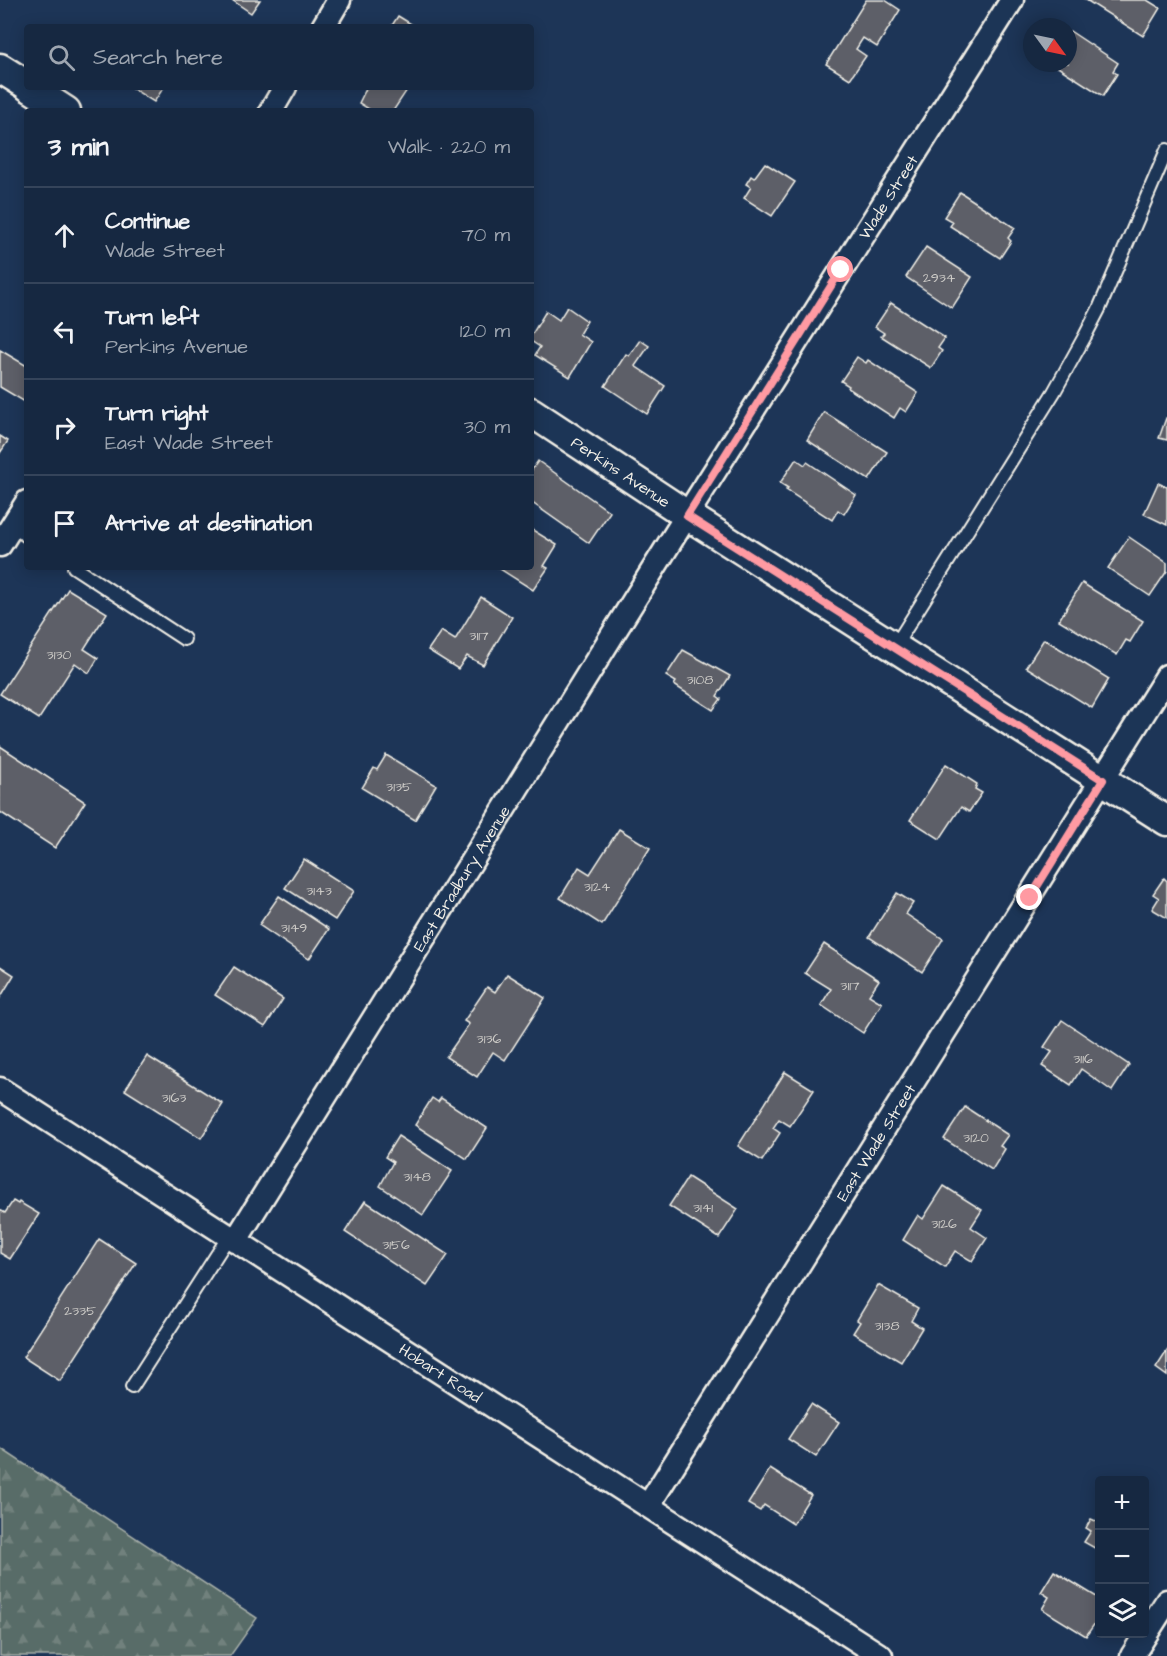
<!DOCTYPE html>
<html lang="en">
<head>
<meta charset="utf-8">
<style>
	:root { --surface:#162841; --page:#1f3048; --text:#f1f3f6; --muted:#9ea6b1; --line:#35445a }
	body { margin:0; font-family:"Architects Daughter",sans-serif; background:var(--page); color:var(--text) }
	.controls { position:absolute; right:18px; bottom:18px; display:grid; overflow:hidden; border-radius:6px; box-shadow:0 3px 15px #0003 }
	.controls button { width:54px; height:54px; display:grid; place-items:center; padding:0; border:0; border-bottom:2px solid var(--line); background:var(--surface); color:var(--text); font:30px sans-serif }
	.compass { position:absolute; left:1023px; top:18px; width:54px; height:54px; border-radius:50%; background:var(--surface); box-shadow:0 3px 15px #0003; rotate:123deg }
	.stop { position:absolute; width:18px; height:18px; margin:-14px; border:4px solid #ff9aa2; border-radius:50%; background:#fff }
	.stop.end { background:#ff9aa2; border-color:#fff; box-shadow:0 2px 6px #0008 }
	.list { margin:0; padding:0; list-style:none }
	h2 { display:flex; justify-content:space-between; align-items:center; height:78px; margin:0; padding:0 24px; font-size:26px }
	h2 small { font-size:20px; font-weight:400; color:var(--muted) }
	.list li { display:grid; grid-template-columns:39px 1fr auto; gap:18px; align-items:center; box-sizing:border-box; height:96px; padding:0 24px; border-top:2px solid var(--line) }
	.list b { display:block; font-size:22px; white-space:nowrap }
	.list p { margin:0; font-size:20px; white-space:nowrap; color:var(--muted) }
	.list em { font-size:20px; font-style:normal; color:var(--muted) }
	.icon { flex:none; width:33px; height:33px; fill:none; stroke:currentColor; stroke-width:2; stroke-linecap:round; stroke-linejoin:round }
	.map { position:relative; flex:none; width:1167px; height:1656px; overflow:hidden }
	.search { position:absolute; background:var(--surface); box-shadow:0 3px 15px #0003; left:24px; top:24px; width:510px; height:66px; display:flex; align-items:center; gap:15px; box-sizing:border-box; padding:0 21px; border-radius:6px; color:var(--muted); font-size:22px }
	.panel { position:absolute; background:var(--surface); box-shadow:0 3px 15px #0003; left:24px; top:108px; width:510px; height:462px; border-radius:6px }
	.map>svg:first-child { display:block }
	.forest { fill:url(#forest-firs); stroke:#a6aea8; stroke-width:1.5 }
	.building { fill:#5d5f67; stroke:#f4f1e8; stroke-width:1.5 }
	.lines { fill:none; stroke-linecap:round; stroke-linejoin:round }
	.service-casing { stroke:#f4f1e8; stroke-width:16 }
	.minor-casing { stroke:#f4f1e8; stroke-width:27 }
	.tertiary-casing { stroke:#f4f1e8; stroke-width:33 }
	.service { stroke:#1d3557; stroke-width:12 }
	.minor { stroke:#1d3557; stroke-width:22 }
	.tertiary { stroke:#1d3557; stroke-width:28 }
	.route { stroke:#ff9aa2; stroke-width:8 }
	.labels { text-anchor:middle; stroke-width:5; stroke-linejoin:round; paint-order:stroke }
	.number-label { font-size:14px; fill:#ceccc8 }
	.street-label { font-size:16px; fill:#f4f1e8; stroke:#1d3557 }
</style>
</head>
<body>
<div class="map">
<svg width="1167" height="1656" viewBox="0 0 1167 1656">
	<defs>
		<pattern id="forest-firs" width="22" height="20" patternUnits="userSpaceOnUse" patternTransform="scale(1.5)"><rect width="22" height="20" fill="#586c67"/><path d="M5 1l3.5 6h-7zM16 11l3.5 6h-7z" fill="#71817d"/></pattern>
	</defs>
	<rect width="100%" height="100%" fill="#1d3557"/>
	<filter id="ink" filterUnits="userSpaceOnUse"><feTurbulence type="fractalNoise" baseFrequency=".0167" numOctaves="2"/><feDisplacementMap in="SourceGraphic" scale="12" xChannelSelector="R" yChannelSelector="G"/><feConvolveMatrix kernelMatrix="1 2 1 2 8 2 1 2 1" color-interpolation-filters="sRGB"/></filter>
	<g filter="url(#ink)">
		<path class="forest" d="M0,1448L257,1618L230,1656H0Z"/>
		<g class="building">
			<path d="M232,0H260L251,13Z"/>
			<path d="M866,0H885L900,10L877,47L863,38L856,49L866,56L850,79L826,64Z"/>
			<path d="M1086,0H1147L1160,8L1143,36Z"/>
			<path d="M398,16L416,27H391Z"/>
			<path d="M1070,31L1118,63L1113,71L1117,74L1103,96L1053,64L1068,63V35Z"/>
			<path d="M130,87H164L154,102Z"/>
			<path d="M367,87H403L407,90L393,111H372L359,103Z"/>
			<path d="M765,163L795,182L772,216L744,198L751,187L746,184L751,176L754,178Z"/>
			<path d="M960,192L1015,228L1008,238L1011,241L1000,258L950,226L953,222L944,217Z"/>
			<path d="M926,247L972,277L952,308L906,277Z"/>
			<path d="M891,303L945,338L938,348L942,351L931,368L881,336L884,333L875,327Z"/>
			<path d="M567,307L587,321L579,334L591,342L570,377L535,355L540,347L531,341V336L546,311L559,320Z"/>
			<path d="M640,340L649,346L635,366L665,386L647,414L605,386L626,354L629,356Z"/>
			<path d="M0,350L27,366V398L25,402L0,387Z"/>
			<path d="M857,357L866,363L868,360L918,393L906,412L900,408L894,418L848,388L849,386L841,381Z"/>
			<path d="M824,412L887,452L869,480L807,440Z"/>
			<path d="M1166,418L1167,419V440L1159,438Z"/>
			<path d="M0,436L8,441L0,453Z"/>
			<path d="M796,459L805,465L807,462L856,495L844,514L838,510L832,520L786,490L788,488L780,483Z"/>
			<path d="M538,461L610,512L589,543L531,502V471Z"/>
			<path d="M1158,483L1167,487V525L1144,514Z"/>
			<path d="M531,529L557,545L544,566L548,568L533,590L497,567H531Z"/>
			<path d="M1129,537L1167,563V571L1150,596L1108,568Z"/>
			<path d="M1082,583L1143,621L1130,642L1126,640L1117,655L1059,620Z"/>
			<path d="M68,589L107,613L84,649L98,658L89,673L75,663L39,719L0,694Z"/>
			<path d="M481,597L512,617L483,665L467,656L458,669L428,650L441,631L455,640Z"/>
			<path d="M1044,639L1109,679L1092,708L1026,667Z"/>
			<path d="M683,650L730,676L717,696L721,699L713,710L674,685L676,682L666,676Z"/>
			<path d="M0,746L85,802L55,848L0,812Z"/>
			<path d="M386,755L436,785L415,820L362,788L374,768L377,770Z"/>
			<path d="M946,764L977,784L975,789L982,793L969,812L961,807L940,839L910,820Z"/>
			<path d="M619,829L650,848L602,925L560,898L579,867L590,874Z"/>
			<path d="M304,859L354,891L335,920L285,888Z"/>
			<path d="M1164,878L1167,881V918L1152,909L1159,898L1153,894Z"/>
			<path d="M897,893L913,903L906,914L943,939L922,972L869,937Z"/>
			<path d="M279,896L329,929L309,959L259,925Z"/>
			<path d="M824,944L879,980L869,995L882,1003L863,1033L821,1005L831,989L805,973Z"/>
			<path d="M0,966L14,975L0,998Z"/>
			<path d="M234,967L283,999L265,1027L215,995Z"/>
			<path d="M507,974L545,998L505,1060L493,1052L477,1077L446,1057L469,1024L464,1021L487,987L495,992Z"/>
			<path d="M1062,1020L1129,1065L1112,1091L1081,1069L1071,1085L1042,1066L1052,1052L1044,1047Z"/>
			<path d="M147,1056L223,1104L201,1138L125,1090Z"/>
			<path d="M785,1072L814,1090L790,1126L779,1119L773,1128L780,1133L762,1161L738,1146Z"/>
			<path d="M432,1098L438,1102L441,1098L487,1128L467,1159L415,1125Z"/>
			<path d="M965,1107L1008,1135L1000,1146L1005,1149L992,1170L944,1139Z"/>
			<path d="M398,1136L452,1171L423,1215L380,1186L393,1162L385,1157Z"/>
			<path d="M688,1177L738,1209L719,1238L669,1206Z"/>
			<path d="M944,1186L982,1210L971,1227L987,1238L972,1261L955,1251L945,1267L903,1240L918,1215L923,1219Z"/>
			<path d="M13,1201L18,1204L19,1202L39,1214L10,1259L0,1253V1210L5,1213Z"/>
			<path d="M365,1201L448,1255L427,1286L345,1232Z"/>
			<path d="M99,1239L136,1263L60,1381L23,1357Z"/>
			<path d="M878,1285L918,1308L911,1321L922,1328L901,1362L853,1333L860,1322L857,1320Z"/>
			<path d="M1167,1351V1376L1156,1368Z"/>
			<path d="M811,1404L839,1422L816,1457L788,1439Z"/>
			<path d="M770,1469L811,1495L793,1524L764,1505L760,1511L748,1504Z"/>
			<path d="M1091,1519L1098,1522L1100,1519V1551L1084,1542L1091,1531L1086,1528Z"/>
			<path d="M1054,1571L1100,1599V1616L1086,1636L1042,1609L1049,1597L1041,1592Z"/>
		</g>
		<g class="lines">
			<g class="service-casing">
				<g id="service">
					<path d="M12,526L27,536"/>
					<path d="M74,567L184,639"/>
					<path d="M895,646L1054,392L1085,336L1099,309L1167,150"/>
					<path d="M132,1387L229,1236"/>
				</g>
			</g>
			<g class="minor-casing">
				<g id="minor">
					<path d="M323,27L339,0"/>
					<path d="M271,111L285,87"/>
					<path d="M0,545L27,502"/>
					<path id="s1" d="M0,1089L881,1656"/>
					<path id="s2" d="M236,1240L687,515L1012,0"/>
					<path id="s3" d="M648,1506L1167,676"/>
					<path d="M1132,1656L1167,1601"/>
				</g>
			</g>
			<g class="tertiary-casing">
				<g id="tertiary">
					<path d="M0,68L27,85"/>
					<path d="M29,87L66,111"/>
					<path id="s4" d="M531,412L687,515L1167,821"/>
				</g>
			</g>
			<use href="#service" class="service"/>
			<use href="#minor" class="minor"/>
			<use href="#tertiary" class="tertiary"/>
		</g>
	</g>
	<g class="lines" filter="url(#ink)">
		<path class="route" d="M841,270L687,516L1103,780L1030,898"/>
	</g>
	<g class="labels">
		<g class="number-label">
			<text x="939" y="282">2934</text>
			<text x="479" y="640">3117</text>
			<text x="59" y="659">3130</text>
			<text x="700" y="684">3108</text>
			<text x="399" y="791">3135</text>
			<text x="597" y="891">3124</text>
			<text x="319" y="895">3143</text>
			<text x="294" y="932">3149</text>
			<text x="850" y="990">3117</text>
			<text x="489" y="1043">3136</text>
			<text x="1083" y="1063">3116</text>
			<text x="174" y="1102">3163</text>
			<text x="976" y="1142">3120</text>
			<text x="417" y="1181">3148</text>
			<text x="703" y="1212">3141</text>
			<text x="944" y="1228">3126</text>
			<text x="396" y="1249">3156</text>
			<text x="80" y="1315">2335</text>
			<text x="887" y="1330">3138</text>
		</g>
		<g class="street-label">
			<text dy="6" stroke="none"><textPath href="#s2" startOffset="1230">Wade Street</textPath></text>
			<text dy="6" stroke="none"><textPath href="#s4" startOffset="108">Perkins Avenue</textPath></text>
			<text dy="6" stroke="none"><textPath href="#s2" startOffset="426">East Bradbury Avenue</textPath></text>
			<text dy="6" stroke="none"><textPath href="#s3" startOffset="429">East Wade Street</textPath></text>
			<text dy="6" stroke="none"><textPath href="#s1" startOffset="524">Hobart Road</textPath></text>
		</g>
	</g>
</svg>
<div class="controls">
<button>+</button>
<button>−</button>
<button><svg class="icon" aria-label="layers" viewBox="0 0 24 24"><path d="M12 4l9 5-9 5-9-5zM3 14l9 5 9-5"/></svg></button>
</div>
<svg class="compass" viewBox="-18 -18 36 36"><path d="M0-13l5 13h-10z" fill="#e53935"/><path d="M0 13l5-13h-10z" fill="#9ea6b1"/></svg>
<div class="stop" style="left:841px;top:270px"></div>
<div class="stop end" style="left:1030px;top:898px"></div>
<div class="search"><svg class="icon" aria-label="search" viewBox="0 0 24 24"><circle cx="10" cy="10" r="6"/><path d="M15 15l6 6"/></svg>Search here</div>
<section class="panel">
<h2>3 min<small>Walk · 220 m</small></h2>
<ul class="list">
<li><svg class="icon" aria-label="ahead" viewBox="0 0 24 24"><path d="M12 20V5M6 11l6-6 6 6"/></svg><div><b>Continue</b><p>Wade Street</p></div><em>70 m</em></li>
<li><svg class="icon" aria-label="left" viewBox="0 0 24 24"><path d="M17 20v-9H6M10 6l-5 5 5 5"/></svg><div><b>Turn left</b><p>Perkins Avenue</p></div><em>120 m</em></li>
<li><svg class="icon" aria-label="right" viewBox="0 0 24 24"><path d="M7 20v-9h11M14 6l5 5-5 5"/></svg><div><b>Turn right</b><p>East Wade Street</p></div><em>30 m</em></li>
<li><svg class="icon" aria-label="arrive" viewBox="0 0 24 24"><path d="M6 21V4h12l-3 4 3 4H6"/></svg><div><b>Arrive at destination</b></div></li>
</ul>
</section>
</div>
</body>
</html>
